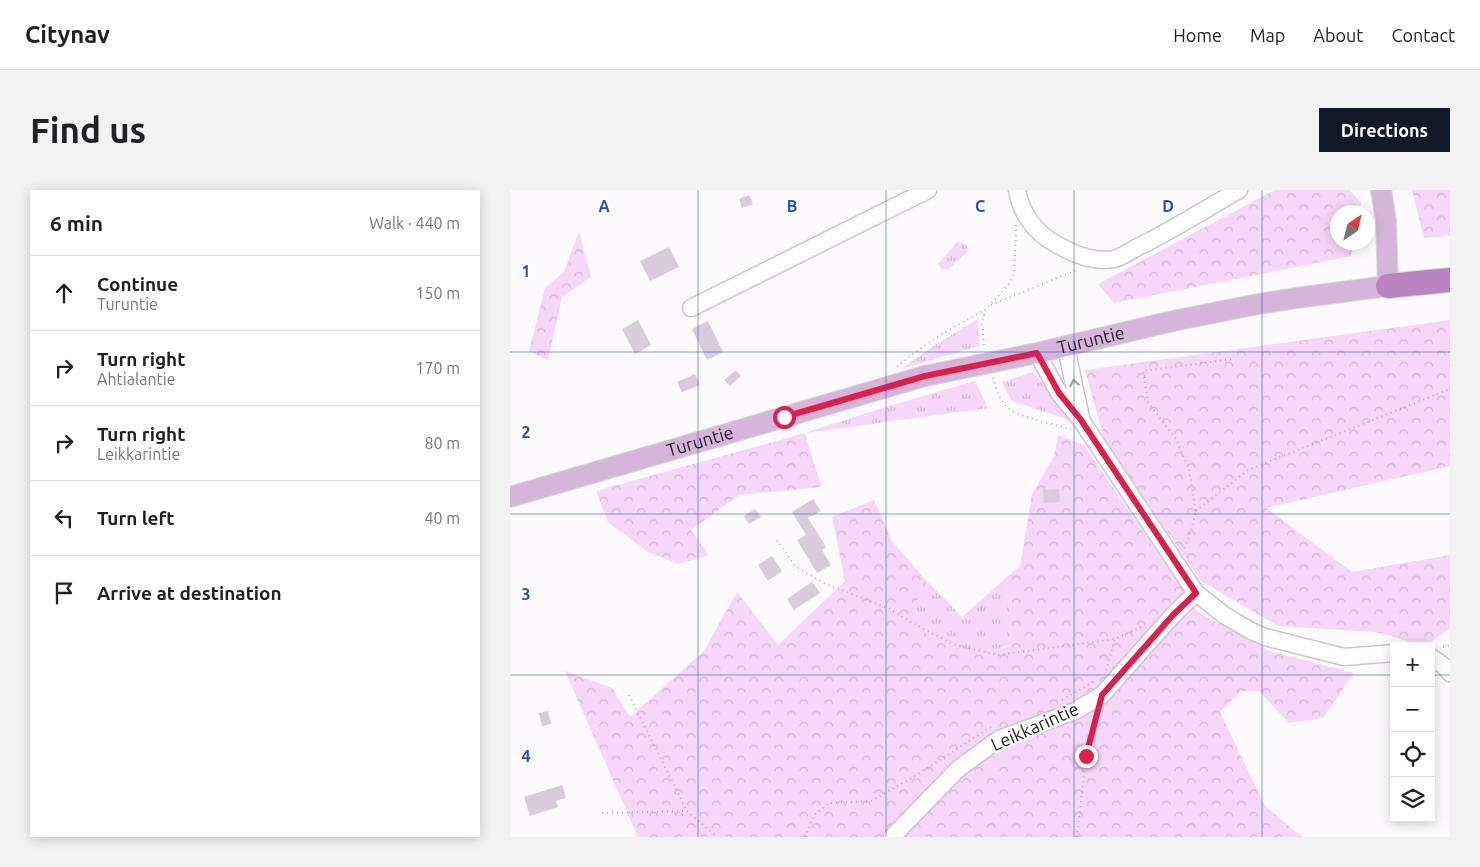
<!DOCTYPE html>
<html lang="en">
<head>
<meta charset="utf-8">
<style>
	:root { --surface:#fff; --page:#f2f2f2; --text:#202124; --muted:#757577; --line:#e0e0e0; --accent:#111827 }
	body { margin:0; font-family:Ubuntu,sans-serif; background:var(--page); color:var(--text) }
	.controls { position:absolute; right:15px; bottom:15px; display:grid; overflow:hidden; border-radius:0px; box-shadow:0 2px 12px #0003 }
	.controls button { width:45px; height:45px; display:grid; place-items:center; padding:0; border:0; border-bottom:1px solid var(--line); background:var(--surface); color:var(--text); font:25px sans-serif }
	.compass { position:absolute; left:820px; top:15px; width:45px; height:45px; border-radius:50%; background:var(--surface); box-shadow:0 2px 12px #0003; rotate:35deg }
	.stop { position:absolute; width:15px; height:15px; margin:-11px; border:4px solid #e11d48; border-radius:50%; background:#fff }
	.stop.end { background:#e11d48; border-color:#fff; box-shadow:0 1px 5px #0008 }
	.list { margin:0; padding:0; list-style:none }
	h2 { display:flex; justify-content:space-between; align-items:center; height:65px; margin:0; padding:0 20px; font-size:21px }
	h2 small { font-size:16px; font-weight:400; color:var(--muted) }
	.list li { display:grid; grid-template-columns:32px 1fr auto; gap:15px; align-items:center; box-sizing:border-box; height:75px; padding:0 20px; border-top:1px solid var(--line) }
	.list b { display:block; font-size:19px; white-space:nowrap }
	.list p { margin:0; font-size:16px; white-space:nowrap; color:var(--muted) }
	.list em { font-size:16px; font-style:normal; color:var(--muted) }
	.icon { flex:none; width:28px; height:28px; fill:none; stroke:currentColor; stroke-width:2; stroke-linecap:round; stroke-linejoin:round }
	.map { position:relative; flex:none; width:940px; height:647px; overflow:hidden; border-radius:0px }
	header { display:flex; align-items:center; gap:30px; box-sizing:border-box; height:70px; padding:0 25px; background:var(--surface); border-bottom:1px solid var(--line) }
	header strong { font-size:24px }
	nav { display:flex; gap:28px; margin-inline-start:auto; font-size:18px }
	.intro { display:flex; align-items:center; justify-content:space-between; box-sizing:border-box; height:120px; padding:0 30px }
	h1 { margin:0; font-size:35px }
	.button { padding:12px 22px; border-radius:0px; background:var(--accent); color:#fff; font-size:18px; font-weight:700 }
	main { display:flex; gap:30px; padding:0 30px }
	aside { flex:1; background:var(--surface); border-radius:0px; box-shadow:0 2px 12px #0003 }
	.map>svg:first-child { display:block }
	.grass { fill:url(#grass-tufts) }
	.forest { fill:url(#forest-crowns) }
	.building { fill:#d9cbdb }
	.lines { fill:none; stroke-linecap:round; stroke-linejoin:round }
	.minor-casing { stroke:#d0c2d1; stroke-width:19 }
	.major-casing { stroke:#d8d7d8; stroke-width:22 }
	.highway-casing { stroke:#d8d7d8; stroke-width:26 }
	.path { stroke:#b4b1b5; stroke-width:2; stroke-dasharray:1 4; stroke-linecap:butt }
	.minor { stroke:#fff; stroke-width:16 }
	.major { stroke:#d5b5d9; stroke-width:20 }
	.highway { stroke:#b984bf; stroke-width:24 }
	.oneway { stroke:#9d9b9d }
	.route { stroke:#e11d48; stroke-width:6 }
	.grid { fill:none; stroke:#1d4ed8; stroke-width:1; stroke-opacity:0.55 }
	.labels { text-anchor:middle; stroke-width:4.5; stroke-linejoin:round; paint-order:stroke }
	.street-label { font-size:18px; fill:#252026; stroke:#fff }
	.grid-label { font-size:16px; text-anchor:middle; font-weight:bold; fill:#1d4ed8; stroke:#fff; stroke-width:4.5; stroke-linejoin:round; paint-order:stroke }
</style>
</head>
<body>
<header>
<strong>Citynav</strong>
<nav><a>Home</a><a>Map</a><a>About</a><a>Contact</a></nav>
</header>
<div class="intro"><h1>Find us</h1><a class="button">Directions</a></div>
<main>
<aside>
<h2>6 min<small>Walk · 440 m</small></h2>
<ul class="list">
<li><svg class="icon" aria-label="ahead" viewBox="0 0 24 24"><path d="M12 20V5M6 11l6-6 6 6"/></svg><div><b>Continue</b><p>Turuntie</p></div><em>150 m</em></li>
<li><svg class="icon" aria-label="right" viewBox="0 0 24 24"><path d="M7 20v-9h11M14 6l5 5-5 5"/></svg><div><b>Turn right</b><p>Ahtialantie</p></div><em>170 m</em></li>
<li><svg class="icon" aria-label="right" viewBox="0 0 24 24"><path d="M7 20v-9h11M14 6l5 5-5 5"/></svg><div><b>Turn right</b><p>Leikkarintie</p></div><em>80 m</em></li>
<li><svg class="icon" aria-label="left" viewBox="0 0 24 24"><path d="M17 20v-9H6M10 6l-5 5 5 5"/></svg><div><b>Turn left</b></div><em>40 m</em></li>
<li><svg class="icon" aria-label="arrive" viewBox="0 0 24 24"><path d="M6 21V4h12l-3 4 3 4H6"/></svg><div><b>Arrive at destination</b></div></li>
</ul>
</aside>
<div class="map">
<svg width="940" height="647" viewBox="0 0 940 647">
	<defs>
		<pattern id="grass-tufts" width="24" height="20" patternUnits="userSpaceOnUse" patternTransform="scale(1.25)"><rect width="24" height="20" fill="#f6d6f9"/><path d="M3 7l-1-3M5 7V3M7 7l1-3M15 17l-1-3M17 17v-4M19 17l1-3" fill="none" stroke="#d3b7d5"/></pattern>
		<pattern id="forest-crowns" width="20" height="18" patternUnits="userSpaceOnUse" patternTransform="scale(1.25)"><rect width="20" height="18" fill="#f6d6f9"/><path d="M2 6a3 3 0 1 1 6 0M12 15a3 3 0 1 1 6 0" fill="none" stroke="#d3b7d5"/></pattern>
	</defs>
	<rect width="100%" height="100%" fill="#fdfafd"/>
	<g class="grass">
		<path d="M447,52L455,54L459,60L439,79H432L428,74Z"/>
		<path d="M468,129L469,156L391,179L425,155Z"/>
		<path d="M523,182L562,231L502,211L492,192Z"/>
		<path d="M465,191L478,218L295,243L379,216Z"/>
		<path d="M497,387L501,454L474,466L399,438L414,388L452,427Z"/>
	</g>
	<g class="forest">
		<path d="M765,0H840L851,13L849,22H828V52L843,53L841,66L604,113L588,94Z"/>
		<path d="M902,0H940V46L914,48Z"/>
		<path d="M69,41L81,87L52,107L38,170L19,161L35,98L54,82Z"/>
		<path d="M940,130V276L756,318L842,382L940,365V438L915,456L866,442L768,436L691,391L594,249L575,180Z"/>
		<path d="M295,243L303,271L312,297L229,305L181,340L199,365L169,374L138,362L98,332L86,301Z"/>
		<path d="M548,245L574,255L688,422L759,461L844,483L813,528L779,533L749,501H731L710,522L755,616L792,647H128L55,481L102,498L120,527L194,461L227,402L268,455L335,391L322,327L364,310L382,351L414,388L400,438L474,466L501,455L497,387L510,376L522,304L544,266Z"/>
	</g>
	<g class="building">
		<path d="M239,5L243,14L232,18L229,9Z"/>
		<path d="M159,57L169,77L140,91L130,71Z"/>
		<path d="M128,130L141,155L125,164L112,139Z"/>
		<path d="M198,131L213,162L197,170L182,139Z"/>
		<path d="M226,180L231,186L220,196L214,190Z"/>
		<path d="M185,184L190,195L172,202L167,192Z"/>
		<path d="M549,299L550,312L534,313L533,300Z"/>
		<path d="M303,309L311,321L298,328L316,357L312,360L321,375L307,383L287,350L296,345L282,322Z"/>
		<path d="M245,319L251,327L239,334L234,326Z"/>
		<path d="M262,366L272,381L258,391L248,375Z"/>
		<path d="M302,392L310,403L284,420L277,409Z"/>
		<path d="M38,521L41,534L32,536L29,523Z"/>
		<path d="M52,595L56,608L46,611L48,617L20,626L14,607Z"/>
	</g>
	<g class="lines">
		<g class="minor-casing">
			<g id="minor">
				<path d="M507,0C511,23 525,43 546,54C563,64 583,73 604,69C612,67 621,61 628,57C663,40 695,19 729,0"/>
				<path d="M181,118L418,0"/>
				<path d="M556,157L571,228"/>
				<path d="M527,163L549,203L571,230L686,403L714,425L739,440L755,447L834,467L884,463"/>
				<path d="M921,467L934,476L940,483"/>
				<path d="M382,647L448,579L489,549L565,521L592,505L663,425L686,403"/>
			</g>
		</g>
		<g class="major-casing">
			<g id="major">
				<path id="s1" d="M0,307L415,186L527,163L663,131L743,115L786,108L878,96L876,31L871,0"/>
			</g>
		</g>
		<g class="highway-casing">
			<path id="highway" d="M878,96L940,90"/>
		</g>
		<g class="path">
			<path d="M481,115L567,80"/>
			<path d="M474,155L472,134L475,120L499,94L504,84L506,35"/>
			<path d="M387,177C413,154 445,136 475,120"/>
			<path d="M483,188C486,196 488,207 494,214C505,227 543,234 561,239"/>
			<path d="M686,321L738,280L940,199"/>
			<path d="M267,350L285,376L314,393L380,419L406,435L445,455L488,465L605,449"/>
			<path d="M674,358L679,348L686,321L679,279L666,249L638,212L633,181L723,169"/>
			<path d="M933,457L940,455"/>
			<path d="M596,480L605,449L635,435"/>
			<path d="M119,505L177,621"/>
			<path d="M552,510L586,490"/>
			<path d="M92,623L177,621L207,647"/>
			<path d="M295,647L304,625L319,613L361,611L400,589L484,535"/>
			<path d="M567,647L576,566L587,524"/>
		</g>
		<use href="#minor" class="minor"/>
		<use href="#major" class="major"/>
		<use href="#highway" class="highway"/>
	</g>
	<defs><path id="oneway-chevron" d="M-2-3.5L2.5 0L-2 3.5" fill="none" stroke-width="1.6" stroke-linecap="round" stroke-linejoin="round" transform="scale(1.25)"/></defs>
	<use class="oneway" href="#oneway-chevron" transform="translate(564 193) rotate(-102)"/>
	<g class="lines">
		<path class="route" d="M274,227L415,186L527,163L549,203L571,230L686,403L663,425L592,505L576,566"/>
	</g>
	<path class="grid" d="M188,0V647M376,0V647M564,0V647M752,0V647M0,162H940M0,324H940M0,485H884M921,485H940"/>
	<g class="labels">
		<g class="street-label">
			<text dy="6" stroke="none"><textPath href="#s1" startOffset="602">Turuntie</textPath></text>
			<text dy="6" stroke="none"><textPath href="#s1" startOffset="198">Turuntie</textPath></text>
			<text transform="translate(525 537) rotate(-24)" y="6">Leikkarintie</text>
		</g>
	</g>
	<g class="grid-label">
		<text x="94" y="22">A</text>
		<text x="282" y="22">B</text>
		<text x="470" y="22">C</text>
		<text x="658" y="22">D</text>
		<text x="16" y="87">1</text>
		<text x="16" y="248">2</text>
		<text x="16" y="410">3</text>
		<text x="16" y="572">4</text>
	</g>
</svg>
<div class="controls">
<button>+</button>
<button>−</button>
<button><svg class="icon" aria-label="locate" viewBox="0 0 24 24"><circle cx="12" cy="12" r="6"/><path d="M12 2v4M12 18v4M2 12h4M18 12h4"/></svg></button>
<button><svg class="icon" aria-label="layers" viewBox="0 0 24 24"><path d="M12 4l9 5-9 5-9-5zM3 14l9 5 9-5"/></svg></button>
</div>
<svg class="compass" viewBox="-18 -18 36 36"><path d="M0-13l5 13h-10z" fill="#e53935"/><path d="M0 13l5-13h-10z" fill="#757577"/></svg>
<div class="stop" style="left:274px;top:227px"></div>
<div class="stop end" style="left:576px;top:566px"></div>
</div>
</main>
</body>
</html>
